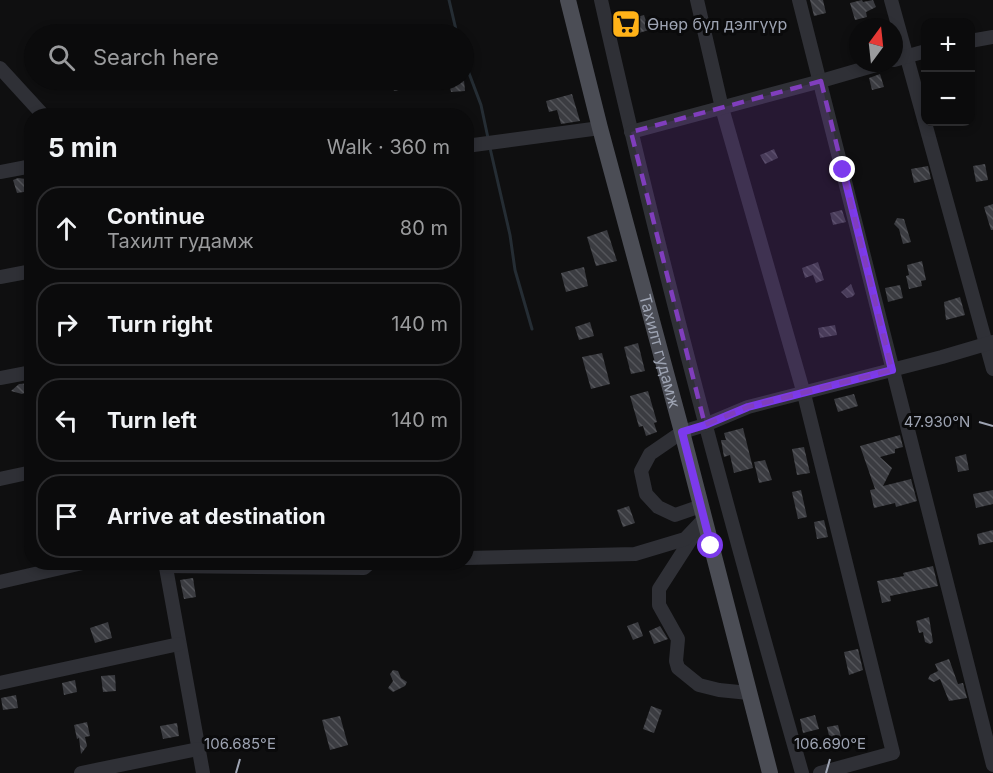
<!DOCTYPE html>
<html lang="en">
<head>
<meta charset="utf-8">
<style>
	:root { --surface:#0b0b0c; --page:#19191a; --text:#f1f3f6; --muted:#9a9b9d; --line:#2b2b2d }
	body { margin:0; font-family:Inter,sans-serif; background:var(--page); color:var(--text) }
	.controls { position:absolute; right:18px; top:18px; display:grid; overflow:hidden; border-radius:12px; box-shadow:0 3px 9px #0003 }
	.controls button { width:54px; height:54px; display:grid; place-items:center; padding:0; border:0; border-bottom:2px solid var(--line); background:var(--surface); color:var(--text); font:30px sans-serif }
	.compass { position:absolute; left:849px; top:18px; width:54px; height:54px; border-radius:50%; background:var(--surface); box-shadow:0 3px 9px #0003; rotate:15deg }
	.stop { position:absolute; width:18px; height:18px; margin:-14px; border:4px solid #7c3aed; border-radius:50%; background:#fff }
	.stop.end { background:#7c3aed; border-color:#fff; box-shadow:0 2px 6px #0008 }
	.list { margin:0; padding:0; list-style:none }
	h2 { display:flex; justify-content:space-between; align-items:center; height:78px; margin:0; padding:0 24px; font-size:26px }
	h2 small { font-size:20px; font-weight:400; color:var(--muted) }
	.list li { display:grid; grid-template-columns:39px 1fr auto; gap:18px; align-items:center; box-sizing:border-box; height:84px; margin:0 12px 12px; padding:0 12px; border:2px solid var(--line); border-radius:24px }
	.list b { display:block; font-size:22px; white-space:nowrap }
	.list p { margin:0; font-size:20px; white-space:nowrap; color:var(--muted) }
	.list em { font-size:20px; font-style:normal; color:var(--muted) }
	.icon { flex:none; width:33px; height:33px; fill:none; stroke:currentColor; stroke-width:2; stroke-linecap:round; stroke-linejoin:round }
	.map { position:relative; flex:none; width:993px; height:773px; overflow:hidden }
	.search { position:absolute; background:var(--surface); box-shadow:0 3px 9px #0003; left:24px; top:24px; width:450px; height:66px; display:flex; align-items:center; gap:15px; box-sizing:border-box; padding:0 21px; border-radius:33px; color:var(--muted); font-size:22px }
	.panel { position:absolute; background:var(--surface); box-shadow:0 3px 9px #0003; left:24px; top:108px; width:450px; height:462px; border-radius:24px }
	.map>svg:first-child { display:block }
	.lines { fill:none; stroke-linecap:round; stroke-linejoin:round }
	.stream { stroke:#252d34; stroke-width:3 }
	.building { fill:url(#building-back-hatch) }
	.minor { stroke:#2f3036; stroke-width:14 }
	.major { stroke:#4b4d55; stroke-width:16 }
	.route { stroke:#7c3aed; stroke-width:8 }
	.marked { fill:#803ebd; fill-opacity:0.2; stroke:#803ebd; stroke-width:4.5; stroke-dasharray:12 8; stroke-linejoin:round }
	.ticks { fill:none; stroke:#9ea4b3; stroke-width:2 }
	.labels { text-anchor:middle; stroke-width:6; stroke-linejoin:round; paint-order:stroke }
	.poi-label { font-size:16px; fill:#9ea4b3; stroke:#0a0a0b; text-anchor:start }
	.street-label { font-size:16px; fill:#9ea4b3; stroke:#0a0a0b }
	.ticks-label { font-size:15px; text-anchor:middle; fill:#9ea4b3; stroke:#0a0a0b; stroke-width:6; stroke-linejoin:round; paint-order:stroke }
</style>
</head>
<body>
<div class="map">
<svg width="993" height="773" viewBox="0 0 993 773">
	<defs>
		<pattern id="building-back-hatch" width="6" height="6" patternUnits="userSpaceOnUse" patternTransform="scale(1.5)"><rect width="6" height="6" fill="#3b3c41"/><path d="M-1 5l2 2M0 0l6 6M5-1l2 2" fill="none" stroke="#54555a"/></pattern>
	</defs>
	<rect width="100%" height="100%" fill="#0f0f10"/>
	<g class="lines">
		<g class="stream">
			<path d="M449,0L457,34"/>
			<path d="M464,60L481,105L488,138"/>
			<path d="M490,148L510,235L515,270L532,329"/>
		</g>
	</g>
	<g class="building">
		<path d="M810,0H823L826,13L814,16Z"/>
		<path d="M862,0L863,2L873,0L876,7L866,12L867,17L855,20L850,3Z"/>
		<path d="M631,12L633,18L644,15L649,30L625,37L619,16Z"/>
		<path d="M880,74L884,87L872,90L869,78Z"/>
		<path d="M391,80H430V83L394,91Z"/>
		<path d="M464,80L465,91L451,92L449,82Z"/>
		<path d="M572,94L580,121L561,124L557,110L549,112L546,101Z"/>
		<path d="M774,149L778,158L765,164L760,155Z"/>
		<path d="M985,164L988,180L976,182L973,166Z"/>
		<path d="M928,166L931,179L914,183L911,169Z"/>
		<path d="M18,178L26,179L30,191L17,193L13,180Z"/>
		<path d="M993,204V230H991L984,207Z"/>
		<path d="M842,210L846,222L833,225L830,213Z"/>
		<path d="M897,218L904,219L911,242L903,244L899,229L894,224Z"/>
		<path d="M607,230L617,261L596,266L587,237Z"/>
		<path d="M922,261L926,280L921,281L922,286L909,289L906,276L909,275L907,265Z"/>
		<path d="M818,262L824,280L816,283L813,275L805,278L802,268Z"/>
		<path d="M584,267L588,286L566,292L561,273Z"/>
		<path d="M851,284L855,294L852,297L847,298L841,292Z"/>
		<path d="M900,285L903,298L888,302L885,288Z"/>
		<path d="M960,297L965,315L946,320L944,302Z"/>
		<path d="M590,322L594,336L579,340L575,327Z"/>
		<path d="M835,325L837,335L820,338L818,328Z"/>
		<path d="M638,343L645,371L631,374L624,347Z"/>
		<path d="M602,353L610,384L591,389L582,357Z"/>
		<path d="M32,383V390L22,394L11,391L19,384Z"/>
		<path d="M648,391L657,422L654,423L657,432L646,436L643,426L639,427L630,396Z"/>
		<path d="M854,394L858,406L838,412L834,399Z"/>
		<path d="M743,428L753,468L734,473L730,455L724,457L721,440H726L724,433Z"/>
		<path d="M900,435L903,447L895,449V453L880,457L892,468L883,486L911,479L917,501L896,507L895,503L874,508L870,490L875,489L860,446Z"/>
		<path d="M804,447L810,473L797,475L792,449Z"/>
		<path d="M966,454L969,470L958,472L955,457Z"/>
		<path d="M765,460L772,480L759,483L754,462Z"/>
		<path d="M801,490L807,517L798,519L792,492Z"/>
		<path d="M993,490V504L976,508L973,494Z"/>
		<path d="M629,506L635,523L623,527L617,510Z"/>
		<path d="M824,520L828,537L817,539L814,522Z"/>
		<path d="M993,530V542L979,545L977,534Z"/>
		<path d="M933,566L938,586L890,596L891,601L882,603L877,581L904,576L903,573Z"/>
		<path d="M193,578L196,597L184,599L180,580Z"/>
		<path d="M929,617L933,642L930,644L925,642L923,632L919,633L916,621Z"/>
		<path d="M108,622L112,638L95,643L90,628Z"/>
		<path d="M638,622L643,636L633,640L627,626Z"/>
		<path d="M660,626L668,639L654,644L649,631Z"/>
		<path d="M858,649L863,670L849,675L844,652Z"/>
		<path d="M949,659L958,684L963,683L967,698L949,701L940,679L934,682L928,679L930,675L938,671L935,664Z"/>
		<path d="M393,670L398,671L401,678L407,682L405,686L393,692L388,688L393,681L390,674Z"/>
		<path d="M115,675L116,691L103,692L101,676Z"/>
		<path d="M75,680L77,692L64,695L62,683Z"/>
		<path d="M16,695L18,708L3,710L1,698Z"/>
		<path d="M651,706L662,710L654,733L643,729Z"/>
		<path d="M815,715L819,729L803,733L800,719Z"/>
		<path d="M340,716L348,745L330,750L322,720Z"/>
		<path d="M87,722L90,736L85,737L87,746L81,754L79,738L77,739L74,725Z"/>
		<path d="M177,723L179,736L163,739L160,726Z"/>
		<path d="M838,725L841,737L830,740L827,727Z"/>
	</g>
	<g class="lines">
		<g class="minor">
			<path d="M601,0C659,260 729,517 802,773"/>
			<path d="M697,0L722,108L804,394L893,753L820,773"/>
			<path d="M799,0L993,765"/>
			<path d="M891,0L993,369"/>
			<path d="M970,41L993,37"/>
			<path d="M894,60L926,51"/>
			<path d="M0,68L44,116"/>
			<path d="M631,132L821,81L883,63"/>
			<path d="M466,146L600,128"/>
			<path d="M0,172L32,166"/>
			<path d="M0,277L32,271"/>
			<path d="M0,378L32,372"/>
			<path d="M0,479L32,472"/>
			<path d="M701,506L675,515L658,507L646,494L641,471L650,454L682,432L705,425L748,407L942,357L993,342"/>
			<path d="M695,533L659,589V605L678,639L676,661L678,668L699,685L719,690L749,693"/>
			<path d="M466,558L635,554L685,539L704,519"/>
			<path d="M165,562L203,773"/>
			<path d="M166,566L364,568L371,562"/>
			<path d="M0,582L87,562"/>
			<path d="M0,683L179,644"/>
			<path d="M81,773L198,749"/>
		</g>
		<path class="major" id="s1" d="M568,0L600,128L682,432L770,773"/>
	</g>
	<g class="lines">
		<path class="route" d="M711,546L682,432L705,425L748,407L892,370L843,170"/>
	</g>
	<path class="marked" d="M821,81L892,370L748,407L705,425L631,132Z"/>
	<path class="ticks" d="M979,422L993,426M236,773L240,759M826,773L830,759"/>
	<defs>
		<g id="supermarket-square" transform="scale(1.5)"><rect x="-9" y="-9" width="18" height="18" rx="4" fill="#ffb218" stroke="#0a0a0b"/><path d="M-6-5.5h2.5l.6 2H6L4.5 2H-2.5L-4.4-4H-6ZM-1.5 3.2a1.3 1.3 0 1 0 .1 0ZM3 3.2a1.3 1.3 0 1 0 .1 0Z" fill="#111"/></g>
	</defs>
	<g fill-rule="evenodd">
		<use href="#supermarket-square" x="626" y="24"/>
	</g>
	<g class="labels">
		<g class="poi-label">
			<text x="647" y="30">Өнөр бүл дэлгүүр</text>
		</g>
		<g class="street-label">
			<text dy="6" stroke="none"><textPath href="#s1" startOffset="363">Тахилт гудамж</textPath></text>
		</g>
	</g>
	<g class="ticks-label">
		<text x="937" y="427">47.930°N</text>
		<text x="240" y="749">106.685°E</text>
		<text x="830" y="749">106.690°E</text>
	</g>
</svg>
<div class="controls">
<button>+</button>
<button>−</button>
</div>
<svg class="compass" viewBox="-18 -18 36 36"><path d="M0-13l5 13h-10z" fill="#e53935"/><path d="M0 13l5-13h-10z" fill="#9a9b9d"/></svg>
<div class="stop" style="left:711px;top:546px"></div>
<div class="stop end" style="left:843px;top:170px"></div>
<div class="search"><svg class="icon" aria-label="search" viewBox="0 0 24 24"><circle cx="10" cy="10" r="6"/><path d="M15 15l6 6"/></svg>Search here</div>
<section class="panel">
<h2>5 min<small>Walk · 360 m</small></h2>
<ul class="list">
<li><svg class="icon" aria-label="ahead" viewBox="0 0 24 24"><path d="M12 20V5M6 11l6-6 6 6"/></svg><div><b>Continue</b><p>Тахилт гудамж</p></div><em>80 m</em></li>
<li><svg class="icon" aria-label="right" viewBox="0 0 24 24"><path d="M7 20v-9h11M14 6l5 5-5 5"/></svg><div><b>Turn right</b></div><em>140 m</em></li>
<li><svg class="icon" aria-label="left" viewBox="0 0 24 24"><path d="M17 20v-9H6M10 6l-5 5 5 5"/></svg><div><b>Turn left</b></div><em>140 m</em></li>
<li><svg class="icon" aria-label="arrive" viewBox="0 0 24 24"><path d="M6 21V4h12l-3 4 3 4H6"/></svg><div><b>Arrive at destination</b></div></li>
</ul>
</section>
</div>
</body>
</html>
